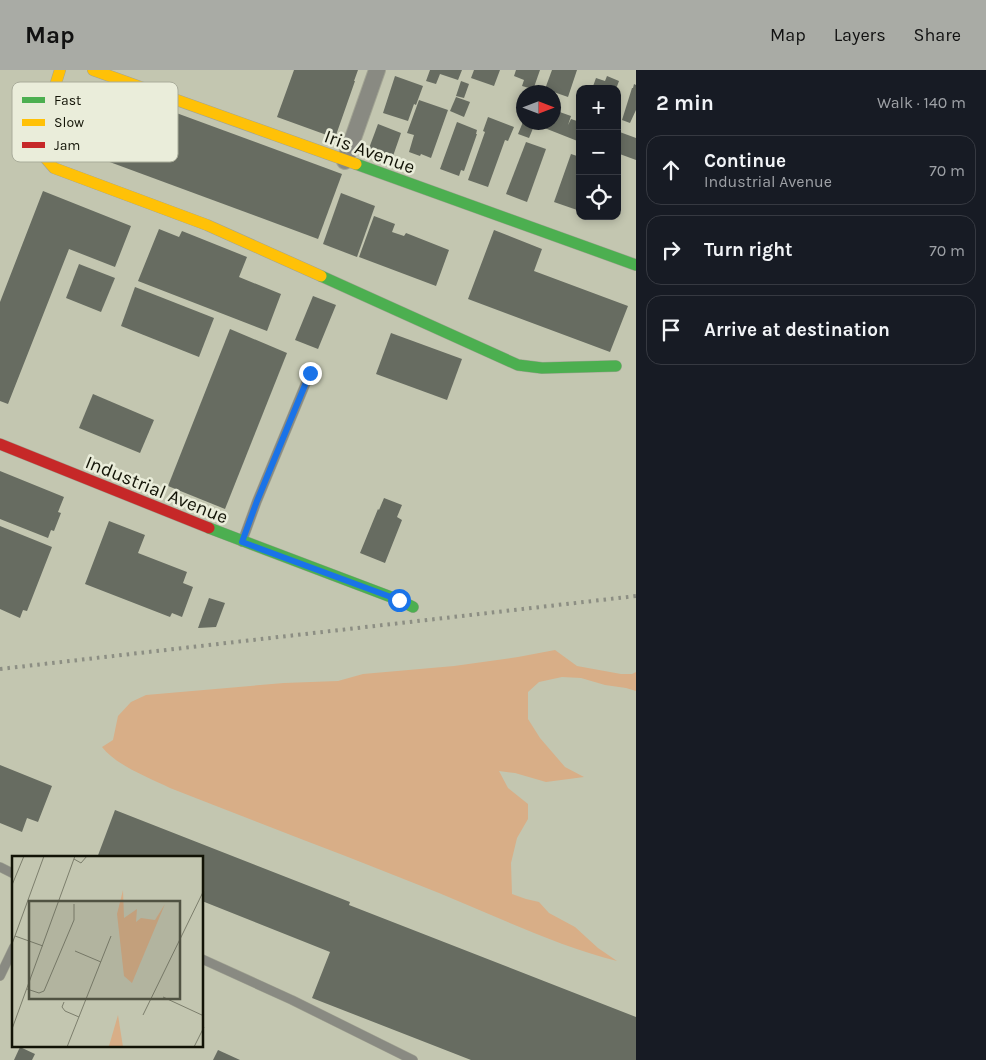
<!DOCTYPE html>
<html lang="en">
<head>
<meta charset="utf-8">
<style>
	:root { --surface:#171b24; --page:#242831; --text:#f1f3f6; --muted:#9ea1a6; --line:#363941; --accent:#a9aba5 }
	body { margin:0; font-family:Karla,sans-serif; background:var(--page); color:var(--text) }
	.controls { position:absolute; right:15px; top:15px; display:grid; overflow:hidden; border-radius:10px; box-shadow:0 2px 8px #0003 }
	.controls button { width:45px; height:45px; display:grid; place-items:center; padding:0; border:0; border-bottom:1px solid var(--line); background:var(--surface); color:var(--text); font:25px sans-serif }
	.compass { position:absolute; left:516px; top:15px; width:45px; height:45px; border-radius:50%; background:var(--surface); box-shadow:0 2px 8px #0003; rotate:90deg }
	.stop { position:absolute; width:15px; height:15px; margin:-11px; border:4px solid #1a73e8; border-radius:50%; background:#fff }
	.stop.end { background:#1a73e8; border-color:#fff; box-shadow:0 1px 5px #0008 }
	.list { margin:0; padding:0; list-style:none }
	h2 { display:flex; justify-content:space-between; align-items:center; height:65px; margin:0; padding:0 20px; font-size:21px }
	h2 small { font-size:16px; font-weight:400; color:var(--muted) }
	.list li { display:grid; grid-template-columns:32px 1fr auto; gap:15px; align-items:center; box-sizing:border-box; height:70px; margin:0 10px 10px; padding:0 10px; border:1px solid var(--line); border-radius:15px }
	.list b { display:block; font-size:19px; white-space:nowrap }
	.list p { margin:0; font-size:16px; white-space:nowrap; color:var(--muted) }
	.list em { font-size:16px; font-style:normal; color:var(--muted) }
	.icon { flex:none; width:28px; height:28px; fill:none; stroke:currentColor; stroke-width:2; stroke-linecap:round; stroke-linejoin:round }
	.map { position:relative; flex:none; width:636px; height:990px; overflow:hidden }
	header { display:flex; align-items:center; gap:30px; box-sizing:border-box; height:70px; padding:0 25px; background:var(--accent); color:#111 }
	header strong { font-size:24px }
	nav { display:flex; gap:28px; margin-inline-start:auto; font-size:18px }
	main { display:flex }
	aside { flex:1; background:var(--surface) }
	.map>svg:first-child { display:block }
	.green { fill:#d8ae87 }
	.building { fill:#676c61 }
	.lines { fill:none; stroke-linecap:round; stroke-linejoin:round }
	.lane-casing { stroke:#a2a493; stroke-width:10 }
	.street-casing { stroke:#a2a493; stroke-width:18 }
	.fast-casing { stroke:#a2a493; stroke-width:12 }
	.slow-casing { stroke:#a2a493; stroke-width:12 }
	.jam-casing { stroke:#a2a493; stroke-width:12 }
	.lane { stroke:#898a82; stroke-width:9 }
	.street { stroke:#898a82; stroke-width:16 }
	.fast { stroke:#4caf50; stroke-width:11 }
	.slow { stroke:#ffc107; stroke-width:11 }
	.jam { stroke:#c62828; stroke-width:11 }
	.rail { stroke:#8c8e83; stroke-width:4; stroke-dasharray:2.5 5; stroke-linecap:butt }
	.route { stroke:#1a73e8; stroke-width:6 }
	.labels { text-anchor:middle; stroke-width:5; stroke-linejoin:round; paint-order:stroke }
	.street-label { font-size:19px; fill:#121306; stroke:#eaedda }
	.inset-road { fill:none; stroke:#7c7e6c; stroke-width:1 }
	.view { fill:#505242; fill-opacity:0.15; stroke:#505242; stroke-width:2.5 }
	.inset-edge { fill:none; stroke:#121306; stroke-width:2.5 }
	.key { fill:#eaedda; stroke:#a9ac9a; stroke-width:1 }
	.key-label { font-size:14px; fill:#121306 }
</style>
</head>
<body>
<header>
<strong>Map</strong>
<nav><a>Map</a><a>Layers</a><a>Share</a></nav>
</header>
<main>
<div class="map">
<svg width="636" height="990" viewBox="0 0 636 990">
	<rect width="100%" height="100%" fill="#c3c6b0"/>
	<path class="green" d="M555,580L577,596L621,604H632L636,602V621L626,618L605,615L581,608L562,607L539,612L528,622V649L540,668L565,697L584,707L546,712L515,703L499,701L508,718L528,734V749L517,768L511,793L512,824L526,829L539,832L549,843L575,857L598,878L617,891C555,875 498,847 439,823C350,787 259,753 170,718C148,707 117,696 102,677L113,670L118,646L131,632L146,625L284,613L338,611L363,604L454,596L518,587Z"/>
	<g class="building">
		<path d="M294,0H358L354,11H355L335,68L277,47Z"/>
		<path d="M430,0H462L458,10L440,4L436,14L426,11Z"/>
		<path d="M474,0H500L494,16L471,8Z"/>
		<path d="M516,0H540L533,20L532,19L531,21L528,20L529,18L522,16L524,10L514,6Z"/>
		<path d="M552,0H577L568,27L545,19Z"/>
		<path d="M395,6L423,16L416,35L414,34L408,51L383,43Z"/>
		<path d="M607,6L619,11L616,19H592L596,8L605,11Z"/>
		<path d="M461,11L469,14L464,28L456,26Z"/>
		<path d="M92,12L342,104L318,169L69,77Z"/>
		<path d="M634,14L636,15V40L630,53L622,50L632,18H633Z"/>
		<path d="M456,27L470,32L464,47L450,41Z"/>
		<path d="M419,30L448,40L431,88L421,84L420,86L409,82L414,65L407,63Z"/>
		<path d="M554,40L571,46L568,55L571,49L580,52V72L542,57L543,52H554Z"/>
		<path d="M488,47L514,57L508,71L505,70L488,117L468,110L485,62L483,61Z"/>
		<path d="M457,52L477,60L476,64H477L464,101L461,100L459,106L440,99Z"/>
		<path d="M523,52L534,56L529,68L518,64Z"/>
		<path d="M378,54L401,63L392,89L368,81Z"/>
		<path d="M617,61L636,68V90L617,83Z"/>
		<path d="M526,72L546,79L527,132L506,124Z"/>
		<path d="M571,84L580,87V141L554,132Z"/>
		<path d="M43,121L131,156L115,197L69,179L8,334L0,331V232Z"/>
		<path d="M341,123L375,136L357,187L323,174Z"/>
		<path d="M374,146L395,154L392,162L404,166L406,163L449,180L436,216L359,187Z"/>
		<path d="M159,159L179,167L182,161L247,187L239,207L281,224L267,261L138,211Z"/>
		<path d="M494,160L542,179L534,201L628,236L610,282L468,229Z"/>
		<path d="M79,194L115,208L101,242L66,228Z"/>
		<path d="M135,217L214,248L199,287L121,256Z"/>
		<path d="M313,226L336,235L318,279L295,270Z"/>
		<path d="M230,259L287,283L225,439L168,416Z"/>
		<path d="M391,263L462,289L447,330L376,304Z"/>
		<path d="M93,324L154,350L140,383L79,358Z"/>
		<path d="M0,401L64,427L58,442L61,443L54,461L51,460L48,468L0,449Z"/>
		<path d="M384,428L402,435L397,447L402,450L385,493L360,483L378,439L379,440Z"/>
		<path d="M109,451L145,465L138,483L187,502L183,513L193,517L182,547L172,543L170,547L85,514Z"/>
		<path d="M0,456L52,477L27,541L23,540L20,548L0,539Z"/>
		<path d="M209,528L225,533L216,557L198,558Z"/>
		<path d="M0,695L52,716L38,752L27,748L22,762L0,753Z"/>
		<path d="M115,740L350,832L349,835L636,947V990H471L312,928L330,882L202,831V788H97Z"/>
		<path d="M20,977L35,984L32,990H14Z"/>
		<path d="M218,980L240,990H213Z"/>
	</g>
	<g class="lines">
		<g class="lane-casing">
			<g id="lane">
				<path d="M242,472L257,431L310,303"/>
				<path d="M0,797L14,804"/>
				<path d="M202,889L292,930L413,990"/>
				<path d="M0,906L14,877"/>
			</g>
		</g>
		<g class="street-casing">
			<path id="street" d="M345,91L377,0"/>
		</g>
		<g class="fast-casing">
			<g id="fast">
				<path d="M356,94L636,195"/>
				<path d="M321,206L518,295L542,298L616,296"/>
				<path d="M209,458L399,530L413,537"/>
			</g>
		</g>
		<g class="slow-casing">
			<g id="slow">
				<path d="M60,0L39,67L41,83L54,98L207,155L321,206"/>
				<path d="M93,0L356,94"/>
			</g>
		</g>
		<g class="jam-casing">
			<path id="jam" d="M0,374L209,458"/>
		</g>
		<use href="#lane" class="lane"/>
		<use href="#street" class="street"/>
		<use href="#fast" class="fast"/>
		<use href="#slow" class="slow"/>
		<use href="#jam" class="jam"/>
		<path class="rail" d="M0,599L636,526"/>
	</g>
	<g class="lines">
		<path class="route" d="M310,303L257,431L242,472L399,530"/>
	</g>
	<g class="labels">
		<g class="street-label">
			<text transform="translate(370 81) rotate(20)" y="7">Iris Avenue</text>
			<text transform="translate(157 419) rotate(22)" y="7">Industrial Avenue</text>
		</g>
	</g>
	<g transform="translate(12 786)">
		<rect width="191" height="191" fill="#c3c6b0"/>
		<path d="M111,34L112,62L125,53L124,66L129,62L143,64L153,48L120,127L112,120L105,58ZM106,159L111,191H97V190Z" fill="#d8ae87"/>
		<path class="inset-road" d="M62,3L69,7L75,0M0,29L12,0M3,80L31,90M0,88L32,0M63,95L89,106M15,133L27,137L32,135L62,64V48M151,141L192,160M52,146L50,151L53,155L67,161M131,159L192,34M0,173L63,0M55,191L99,80M182,191L192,171"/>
		<path class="view" d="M17,45H168V143H17Z"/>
		<rect width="191" height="191" class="inset-edge"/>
	</g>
	<rect x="12" y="12" width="166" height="80" rx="8" class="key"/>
	<rect x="22" y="27" width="23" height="6" fill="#4caf50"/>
	<rect x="22" y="49" width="23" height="7" fill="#ffc107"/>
	<rect x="22" y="72" width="23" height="6" fill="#c62828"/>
	<g class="key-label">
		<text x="54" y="35">Fast</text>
		<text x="54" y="57">Slow</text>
		<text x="54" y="80">Jam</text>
	</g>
</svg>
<div class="controls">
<button>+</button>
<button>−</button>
<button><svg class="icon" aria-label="locate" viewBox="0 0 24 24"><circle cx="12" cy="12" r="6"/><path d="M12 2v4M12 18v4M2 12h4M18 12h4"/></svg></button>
</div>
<svg class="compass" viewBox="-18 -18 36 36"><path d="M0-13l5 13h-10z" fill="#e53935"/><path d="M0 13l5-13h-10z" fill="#9ea1a6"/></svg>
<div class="stop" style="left:399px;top:530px"></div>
<div class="stop end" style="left:310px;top:303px"></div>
</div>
<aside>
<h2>2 min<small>Walk · 140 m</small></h2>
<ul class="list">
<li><svg class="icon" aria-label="ahead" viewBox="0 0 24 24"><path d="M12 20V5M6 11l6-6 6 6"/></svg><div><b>Continue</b><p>Industrial Avenue</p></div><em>70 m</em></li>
<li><svg class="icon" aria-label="right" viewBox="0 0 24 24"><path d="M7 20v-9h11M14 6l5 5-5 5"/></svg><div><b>Turn right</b></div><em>70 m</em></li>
<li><svg class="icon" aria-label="arrive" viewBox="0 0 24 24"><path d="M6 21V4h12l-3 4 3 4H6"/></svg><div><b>Arrive at destination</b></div></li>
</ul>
</aside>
</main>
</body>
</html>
